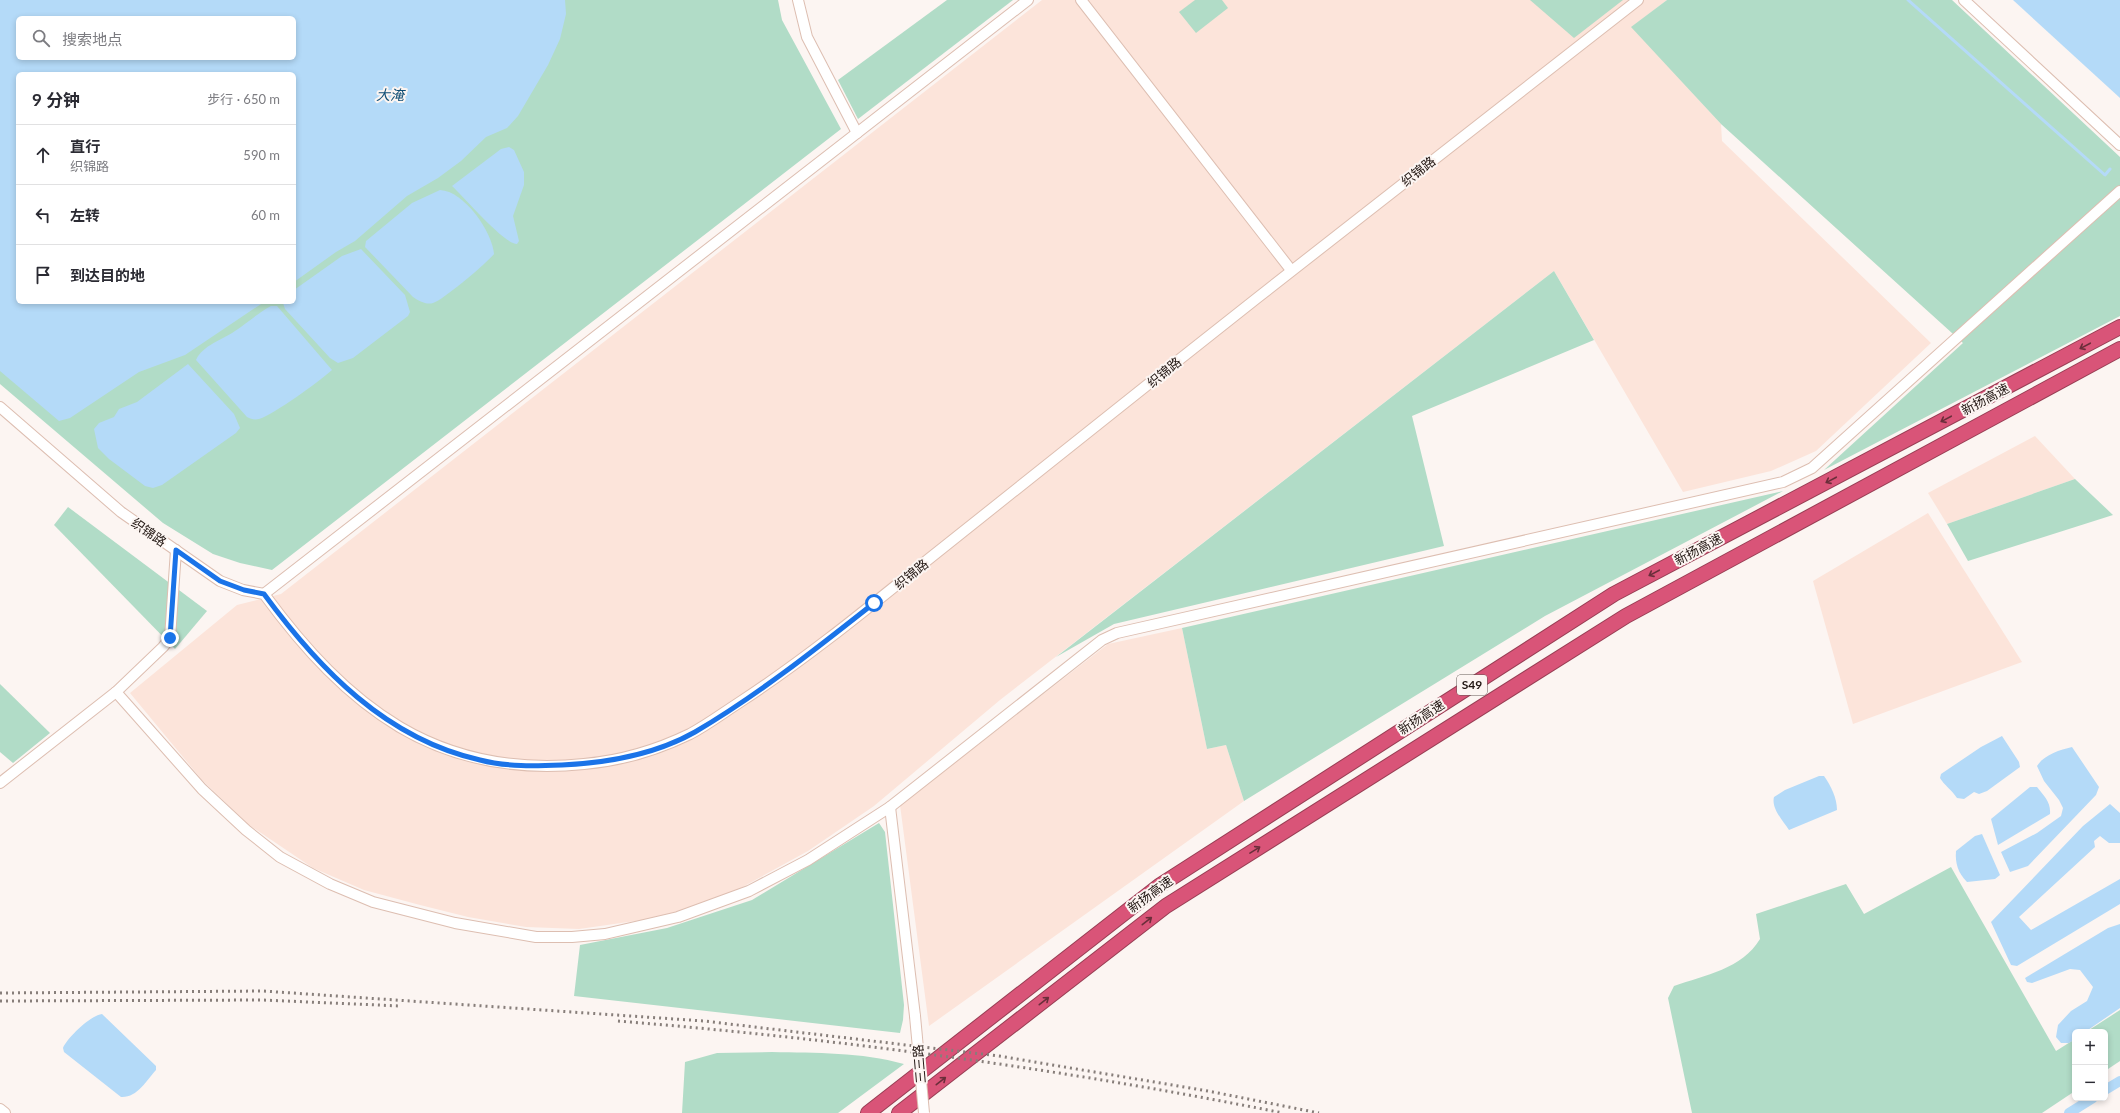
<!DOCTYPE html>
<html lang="zh">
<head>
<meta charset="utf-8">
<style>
	:root { --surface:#fff; --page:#f2f2f3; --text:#2b2b33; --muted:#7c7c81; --line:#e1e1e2 }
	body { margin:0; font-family:Lato,"Noto Sans SC",sans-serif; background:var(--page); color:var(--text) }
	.controls { position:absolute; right:12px; bottom:12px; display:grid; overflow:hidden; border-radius:6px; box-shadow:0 2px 6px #0003 }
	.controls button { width:36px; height:36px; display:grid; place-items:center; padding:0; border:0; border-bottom:1px solid var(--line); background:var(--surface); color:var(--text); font:20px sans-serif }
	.stop { position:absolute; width:12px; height:12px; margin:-9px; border:3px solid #1a73e8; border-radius:50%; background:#fff }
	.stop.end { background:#1a73e8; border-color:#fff; box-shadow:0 1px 4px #0008 }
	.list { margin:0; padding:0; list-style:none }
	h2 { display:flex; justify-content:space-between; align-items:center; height:52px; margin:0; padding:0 16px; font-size:17px }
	h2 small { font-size:13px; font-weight:400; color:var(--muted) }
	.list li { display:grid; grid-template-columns:26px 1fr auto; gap:12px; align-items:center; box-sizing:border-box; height:60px; padding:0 16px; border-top:1px solid var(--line) }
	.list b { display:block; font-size:15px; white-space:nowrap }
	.list p { margin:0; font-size:13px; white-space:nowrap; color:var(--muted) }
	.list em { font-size:13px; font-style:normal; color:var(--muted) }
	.icon { flex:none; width:22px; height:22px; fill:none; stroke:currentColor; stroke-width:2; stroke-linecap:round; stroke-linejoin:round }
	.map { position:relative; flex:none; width:2120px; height:1113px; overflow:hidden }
	.search { position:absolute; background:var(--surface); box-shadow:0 2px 6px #0003; left:16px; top:16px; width:280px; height:44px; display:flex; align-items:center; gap:10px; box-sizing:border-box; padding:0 14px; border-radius:6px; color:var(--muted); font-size:15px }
	.panel { position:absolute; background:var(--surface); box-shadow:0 2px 6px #0003; left:16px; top:72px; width:280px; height:232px; border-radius:6px }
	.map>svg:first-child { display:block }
	.built { fill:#fce4da }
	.green { fill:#b1dcc7; fill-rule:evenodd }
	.water { fill:#b4daf8; fill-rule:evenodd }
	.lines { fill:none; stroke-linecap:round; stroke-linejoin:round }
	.stream { stroke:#b4daf8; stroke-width:3 }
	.canal { stroke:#b4daf8; stroke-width:10 }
	.minor-casing { stroke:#ddbeb1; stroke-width:12 }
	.highway-casing { stroke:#983e54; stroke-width:16 }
	.minor { stroke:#fff; stroke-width:10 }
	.highway { stroke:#d95478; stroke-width:14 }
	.rail { stroke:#877e7a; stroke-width:3; stroke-dasharray:2 4; stroke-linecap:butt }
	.minor-bridge-casing { stroke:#ddbeb1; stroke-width:12; stroke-linecap:butt }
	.minor-bridge { stroke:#fff; stroke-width:10 }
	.oneway { stroke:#6a2e3a }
	.route { stroke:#1a73e8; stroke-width:5 }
	.labels { text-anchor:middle; stroke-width:4; stroke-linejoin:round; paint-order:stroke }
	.shield { fill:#fcf5f2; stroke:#625854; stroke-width:1 }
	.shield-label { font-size:12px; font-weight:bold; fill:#201511 }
	.street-label { font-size:13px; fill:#201511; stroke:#fcf5f2 }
	.water-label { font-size:14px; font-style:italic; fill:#104e75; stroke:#fcf5f2 }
</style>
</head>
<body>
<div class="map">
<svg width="2120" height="1113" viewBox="0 0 2120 1113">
	<rect width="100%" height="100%" fill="#fcf5f2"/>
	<g class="built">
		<path d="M1042,0H1667L1632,27L1721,124L1722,141L1931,343L1816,451L1771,471L1683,492L1554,271L1000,700L874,806L808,851L739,889L688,909L642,920L579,929L526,927L468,917L420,905L364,890L313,868L249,825L202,780L130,693L237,605L281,594Z"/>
		<path d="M2035,436L2075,479L1947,524L1928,493Z"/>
		<path d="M1928,513L2022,662L1853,724L1813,581Z"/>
		<path d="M1182,628L1207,749L1226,745L1244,801L929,1026L900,805L1108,644Z"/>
	</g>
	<g class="green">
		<path d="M0,0H778L782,20L841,129L272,570L240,563L213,554L163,523L0,384ZM18,18H294V58H18ZM18,74H294V302H18Z"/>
		<path d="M947,0H1013L858,119L838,80Z"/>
		<path d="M1195,0H1222L1228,8L1196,33L1179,12Z"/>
		<path d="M1530,0H1623L1574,38Z"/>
		<path d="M1667,0H1952L2120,157V316L1824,470L1963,343L1721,124L1631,27Z"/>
		<path d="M1554,271L1594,340L1412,416L1444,546L1114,624L1056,657Z"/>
		<path d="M2075,479L2113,515L1968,561L1947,524Z"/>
		<path d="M1783,491L1545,616L1244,801L1226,745L1207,749L1182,628Z"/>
		<path d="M68,507L207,611L175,649L54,525Z"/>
		<path d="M0,684L50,733L13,763L0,752Z"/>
		<path d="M879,823L885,832L904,1005L903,1020L900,1033L574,996L580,945L667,928L752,900Z"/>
		<path d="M1951,867L2056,1051L2075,1039V1091L2042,1113H1692L1668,998L1674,986C1705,975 1742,969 1760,939L1756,914L1846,884L1864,914Z"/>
		<path d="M2120,1010V1061L2105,1071V1032H2086Z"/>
		<path d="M772,1052C816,1053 861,1052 904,1064L838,1113H682L685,1062L717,1053Z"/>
	</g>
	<g class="water">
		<path d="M0,0H565L566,14L560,39L548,65L518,116L507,128L486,137L461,161L438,178L407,196L355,241L336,252L294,282V74H18V302H264L185,355L139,372L70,418L59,421L0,371ZM18,18H294V58H18Z"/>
		<path d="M2013,0H2120V98Z"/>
		<path d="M509,147L514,150L524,172V185L513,216L519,241L517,244C504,244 464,197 452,186L501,149Z"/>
		<path d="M440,190C464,191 492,231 494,254C487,263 443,300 433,303C426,305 419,301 413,297L365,247L366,241L412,203Z"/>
		<path d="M361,249L405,295L410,312L408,316L353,358L338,363L330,358L285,309L283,303L294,302V290L342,256Z"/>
		<path d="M271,306H277L332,370C320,381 273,415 259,419C254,420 251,419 247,417L196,360C203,345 222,340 235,331C247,323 258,313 271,306Z"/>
		<path d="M188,364L234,414L240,428L236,433L162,485L153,488L145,486L109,459L98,448L94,429L99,423L114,417L119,409L137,402Z"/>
		<path d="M2002,736L2019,762L2020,767L1987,791L1979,794L1974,792L1964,799L1957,798C1952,790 1944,785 1940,778L1941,774L1981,747Z"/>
		<path d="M2072,747L2099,787L2096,795L2028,866L2010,872L2001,852L2037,833L2061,816L2063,808L2059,800L2044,781L2037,766C2044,755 2059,750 2072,747Z"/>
		<path d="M1819,776H1824C1831,786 1837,798 1837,810L1789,830C1783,821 1771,808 1774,797L1785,790Z"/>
		<path d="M2030,787H2037C2044,796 2051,802 2050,814L1998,845L1991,819Z"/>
		<path d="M2110,804L2120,813V843H2109L2100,836L2094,841L2095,847L2019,917L2031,930L2120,879V904L2017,966L2011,965L1991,922L2083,826Z"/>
		<path d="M1982,834L2000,875L1995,879L1967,882C1958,873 1955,863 1956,851L1975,836Z"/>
		<path d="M2120,924V1008L2085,1032H2075V1039L2069,1043H2061L2056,1037L2058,1025L2071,1011L2087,1001L2093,987L2080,970L2070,969L2032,983L2027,982L2025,978L2108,928Z"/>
		<path d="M102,1014L156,1066V1070C146,1081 137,1098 121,1097L64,1052L63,1048C67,1038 91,1015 102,1014Z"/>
	</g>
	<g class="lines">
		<path class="stream" d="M1908,0L2105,175L2110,169"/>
		<g class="canal">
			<path d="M2105,1090L2120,1081"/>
			<path d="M2069,1113L2093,1098"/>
		</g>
		<g class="minor-casing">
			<g id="minor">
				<path d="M798,0L807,37L857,133"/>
				<path d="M1081,0L1291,270"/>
				<path d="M1964,0L2120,145"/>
				<path d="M0,407L121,512L220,581L243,590L264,594C347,707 436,779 584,764C619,761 657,750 690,734C707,725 723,713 740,702C806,659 868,608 930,558C1005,498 1081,438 1156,378C1316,251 1477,125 1638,0"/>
				<path d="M264,594L1028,0"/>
				<path d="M116,692L202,789L246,830L280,857L330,884L373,902L455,923L536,937H572L605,934L678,917L749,891L808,860L890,807L1102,640L1117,633L1783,482L1812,468L2120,191"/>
				<path d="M0,783L116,692L163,647L170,638L176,550"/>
				<path d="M890,807L915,1016"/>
				<path d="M0,1109L5,1113"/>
			</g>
		</g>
		<g class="highway-casing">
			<g id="highway">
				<path d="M868,1113L1159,886L1614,594L2120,327"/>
				<path d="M899,1113L1166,906L1626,616L2120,349"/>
			</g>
		</g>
		<use href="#minor" class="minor"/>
		<use href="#highway" class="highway"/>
		<g class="rail">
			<path d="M0,993L263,991L704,1021L999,1056L1208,1091L1319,1113"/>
			<path d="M0,1001L263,1000L400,1006"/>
			<path d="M618,1021C841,1039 1063,1069 1283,1113"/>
		</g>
		<g class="minor-bridge-casing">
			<path id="minor-bridge" d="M915,1016L924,1113"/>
		</g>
		<use href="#minor-bridge" class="minor-bridge"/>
	</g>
	<defs><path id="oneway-shaft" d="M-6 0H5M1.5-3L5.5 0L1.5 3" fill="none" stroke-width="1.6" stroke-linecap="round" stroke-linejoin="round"/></defs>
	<g class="oneway">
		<use href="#oneway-shaft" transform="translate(2085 346) rotate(152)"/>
		<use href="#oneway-shaft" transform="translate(1946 419) rotate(152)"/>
		<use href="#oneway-shaft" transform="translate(1831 480) rotate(152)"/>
		<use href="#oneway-shaft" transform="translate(1654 573) rotate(152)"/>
		<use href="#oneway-shaft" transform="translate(1255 850) rotate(-32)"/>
		<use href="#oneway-shaft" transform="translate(1147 921) rotate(-38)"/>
		<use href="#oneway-shaft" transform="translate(1044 1001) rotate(-38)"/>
		<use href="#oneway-shaft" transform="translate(941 1081) rotate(-38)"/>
	</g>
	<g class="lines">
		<path class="route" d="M170,638L176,550L220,581L244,590L264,594C319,669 386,739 480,760C507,767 535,766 562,765C607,763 656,754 695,732C758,695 817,648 874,603"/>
	</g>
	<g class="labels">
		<rect class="shield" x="1457" y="675" width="30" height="20" rx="3"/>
		<g class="shield-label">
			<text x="1472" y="689">S49</text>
		</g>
		<g class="street-label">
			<text transform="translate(1418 171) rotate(-38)" y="5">织锦路</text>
			<text transform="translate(1164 372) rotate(-39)" y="5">织锦路</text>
			<text transform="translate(1985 399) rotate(-28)" y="5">新扬高速</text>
			<text transform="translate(149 532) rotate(35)" y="5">织锦路</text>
			<text transform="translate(1698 549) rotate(-28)" y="5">新扬高速</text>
			<text transform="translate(911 574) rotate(-39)" y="5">织锦路</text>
			<text transform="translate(1421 717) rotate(-33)" y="5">新扬高速</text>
			<text transform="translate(1150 894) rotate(-36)" y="5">新扬高速</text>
			<text transform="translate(919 1064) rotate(-95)" y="5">三三路</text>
		</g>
		<g class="water-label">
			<text x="390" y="100">大淹</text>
		</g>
	</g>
</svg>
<div class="controls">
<button>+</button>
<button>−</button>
</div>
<div class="stop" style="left:874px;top:603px"></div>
<div class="stop end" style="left:170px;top:638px"></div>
<div class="search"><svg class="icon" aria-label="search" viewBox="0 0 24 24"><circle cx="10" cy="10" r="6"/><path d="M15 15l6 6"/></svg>搜索地点</div>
<section class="panel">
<h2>9 分钟<small>步行 · 650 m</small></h2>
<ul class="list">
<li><svg class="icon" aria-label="ahead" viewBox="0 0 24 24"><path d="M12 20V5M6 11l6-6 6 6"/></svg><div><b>直行</b><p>织锦路</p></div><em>590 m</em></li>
<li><svg class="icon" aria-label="left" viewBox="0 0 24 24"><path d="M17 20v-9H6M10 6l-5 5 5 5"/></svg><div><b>左转</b></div><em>60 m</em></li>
<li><svg class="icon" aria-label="arrive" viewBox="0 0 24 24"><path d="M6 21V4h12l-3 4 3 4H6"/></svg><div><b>到达目的地</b></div></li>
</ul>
</section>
</div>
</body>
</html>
